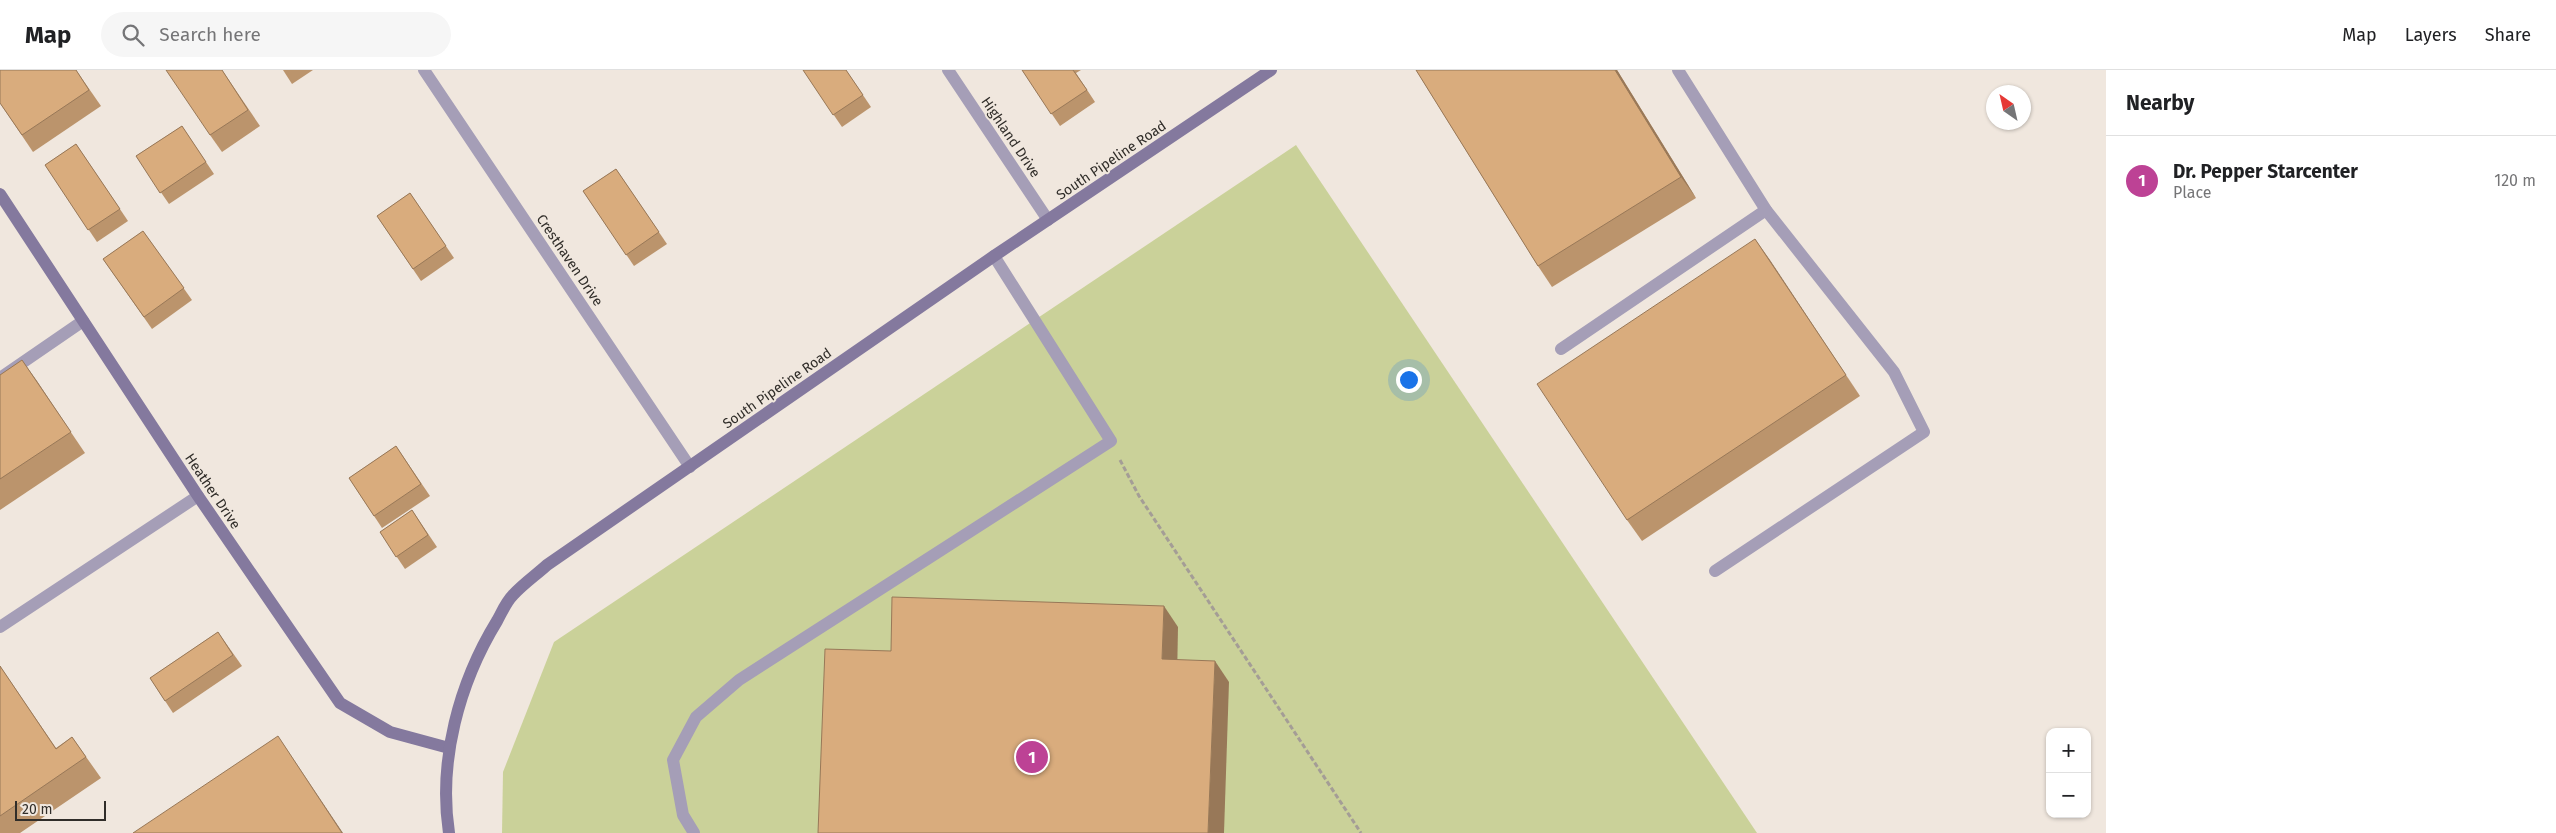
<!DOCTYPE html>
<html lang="en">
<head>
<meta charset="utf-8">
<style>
	:root { --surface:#fff; --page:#f6f6f6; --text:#202124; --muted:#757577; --line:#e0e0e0; --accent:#bd4295 }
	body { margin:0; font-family:"Fira Sans",sans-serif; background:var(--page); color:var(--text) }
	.controls { position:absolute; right:15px; bottom:15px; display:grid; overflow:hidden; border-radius:10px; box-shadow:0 1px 4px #0004 }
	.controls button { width:45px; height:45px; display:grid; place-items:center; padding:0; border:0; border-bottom:1px solid var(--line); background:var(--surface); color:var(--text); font:25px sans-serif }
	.compass { position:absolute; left:1986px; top:15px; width:45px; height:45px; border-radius:50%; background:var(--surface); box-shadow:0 1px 4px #0004; rotate:326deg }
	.scale { position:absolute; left:15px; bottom:12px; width:91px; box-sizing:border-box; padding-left:5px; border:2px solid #302d29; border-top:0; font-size:14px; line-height:18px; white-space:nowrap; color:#302d29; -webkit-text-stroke:4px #f0e7de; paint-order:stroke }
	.you { position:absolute; left:1408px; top:309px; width:18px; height:18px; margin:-12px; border:4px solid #fff; border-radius:50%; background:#1a73e8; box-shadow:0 0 0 8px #1a73e833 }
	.badge { display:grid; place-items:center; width:32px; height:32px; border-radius:50%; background:var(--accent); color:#fff; font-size:16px; font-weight:700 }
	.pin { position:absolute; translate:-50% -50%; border:2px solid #fff; box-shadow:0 1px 5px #0006 }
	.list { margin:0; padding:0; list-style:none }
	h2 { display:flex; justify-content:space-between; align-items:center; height:65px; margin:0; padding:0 20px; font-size:21px }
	h2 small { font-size:16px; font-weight:400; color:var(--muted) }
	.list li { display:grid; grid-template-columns:32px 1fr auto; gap:15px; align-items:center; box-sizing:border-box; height:90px; padding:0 20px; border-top:1px solid var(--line) }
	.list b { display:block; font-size:19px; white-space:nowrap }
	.list p { margin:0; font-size:16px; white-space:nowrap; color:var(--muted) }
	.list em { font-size:16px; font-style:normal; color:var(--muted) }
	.icon { flex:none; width:28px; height:28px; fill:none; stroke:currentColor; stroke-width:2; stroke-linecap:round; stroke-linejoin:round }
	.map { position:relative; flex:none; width:2106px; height:763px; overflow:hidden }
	header { display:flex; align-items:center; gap:30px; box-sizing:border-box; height:70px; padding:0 25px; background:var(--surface); border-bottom:1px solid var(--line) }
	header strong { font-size:24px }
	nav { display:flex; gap:28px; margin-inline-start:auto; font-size:18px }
	.search { width:350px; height:45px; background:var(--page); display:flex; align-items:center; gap:12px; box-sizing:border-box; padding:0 18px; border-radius:28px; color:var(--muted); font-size:19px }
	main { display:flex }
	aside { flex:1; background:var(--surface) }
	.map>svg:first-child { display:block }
	.green { fill:#cad199 }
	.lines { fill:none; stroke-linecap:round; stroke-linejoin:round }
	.path { stroke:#a49d96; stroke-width:3; stroke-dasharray:5 2.5; stroke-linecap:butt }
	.lane { stroke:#a59eb7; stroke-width:12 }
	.street { stroke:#a59eb7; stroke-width:12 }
	.secondary { stroke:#84799e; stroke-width:12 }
	.wall { fill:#bb946c }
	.shaded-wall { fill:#987858 }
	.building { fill:#d9ac7d; stroke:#987858 }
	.labels { text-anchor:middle; stroke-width:4; stroke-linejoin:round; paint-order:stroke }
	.street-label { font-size:14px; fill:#302d29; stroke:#f0e7de }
</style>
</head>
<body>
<header>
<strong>Map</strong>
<div class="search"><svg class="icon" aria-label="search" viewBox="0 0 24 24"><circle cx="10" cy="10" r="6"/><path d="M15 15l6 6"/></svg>Search here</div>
<nav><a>Map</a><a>Layers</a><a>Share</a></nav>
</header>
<main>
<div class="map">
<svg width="2106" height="763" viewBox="0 0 2106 763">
	<rect width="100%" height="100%" fill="#f0e7de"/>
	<path class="green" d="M1296,75L1757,763H502L503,702L554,572Z"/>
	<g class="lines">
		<path class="path" d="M1120,390L1139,426L1361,763"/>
		<g class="lane">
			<path d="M1678,0L1766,140L1894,302L1924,362L1715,501"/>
			<path d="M1561,279L1766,140"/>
			<path d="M0,308L83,251"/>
			<path d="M694,763L683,745L673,690L696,647L739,610L1111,371L994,186"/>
		</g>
		<g class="street">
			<path d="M424,0L690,397"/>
			<path d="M948,0L1048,150"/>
			<path d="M0,557L198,426"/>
		</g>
		<g class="secondary">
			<path d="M0,124L198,426L340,633L390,662L449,678"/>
			<path d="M449,763C438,691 459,613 497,551C502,542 506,532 513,525C523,514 536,505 547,495L994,186L1271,0"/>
		</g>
	</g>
	<g class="wall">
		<path d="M76,0L101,36L33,82L0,33Z"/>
		<path d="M222,0L260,56L222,82L210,65Z"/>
		<path d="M283,0H313L292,14Z"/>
		<path d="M803,0H846L871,37L842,57Z"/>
		<path d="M1022,0H1081L1076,3L1095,32L1060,56Z"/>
		<path d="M1416,0H1617L1696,128L1552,217L1538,196Z"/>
		<path d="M182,56L214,104L169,134L136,86Z"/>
		<path d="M76,74L128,151L97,172L45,95Z"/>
		<path d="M616,99L667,174L634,196L583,121Z"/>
		<path d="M410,123L454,188L421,211L377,146Z"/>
		<path d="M143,161L192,230L152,259L103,189Z"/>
		<path d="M1755,169L1860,326L1642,471L1627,450Z"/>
		<path d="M22,290L85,383L0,440V305Z"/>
		<path d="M396,376L430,426L382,458L349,408Z"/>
		<path d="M412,440L437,477L405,499L380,462Z"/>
		<path d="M218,562L242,596L173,643L150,608Z"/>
		<path d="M0,596L56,678L72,667L101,708L20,763H0Z"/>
	</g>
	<g class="shaded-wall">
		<path d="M1615,0H1617L1696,128L1681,107Z"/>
		<path d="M1755,169L1770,190L1860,326L1846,305Z"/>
		<path d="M22,290L37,311L85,383L71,362Z"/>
		<path d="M1164,536L1178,557L1177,610L1162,589Z"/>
		<path d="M1215,591L1229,612L1224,763H1208Z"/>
		<path d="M278,666L292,687L343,763H342Z"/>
	</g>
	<g class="building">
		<path d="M0,0H76L89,20L22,65L0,33Z"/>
		<path d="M166,0H222L248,40L210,65Z"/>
		<path d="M803,0H846L863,25L833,45Z"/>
		<path d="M1022,0H1073L1087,20L1051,44Z"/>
		<path d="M1416,0H1615L1681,107L1538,196Z"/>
		<path d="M182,56L206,92L160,123L136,86Z"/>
		<path d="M76,74L120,139L88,160L45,95Z"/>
		<path d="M616,99L659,162L626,185L583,121Z"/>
		<path d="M410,123L446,176L413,199L377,146Z"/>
		<path d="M143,161L184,218L144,247L103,189Z"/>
		<path d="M1755,169L1846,305L1627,450L1537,314Z"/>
		<path d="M22,290L71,362L0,409V305Z"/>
		<path d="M396,376L421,414L374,446L349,408Z"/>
		<path d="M412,440L428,465L396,487L380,462Z"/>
		<path d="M892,527L1164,536L1162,589L1215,591L1208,763H818L825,579L891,581Z"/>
		<path d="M218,562L233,585L165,631L150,608Z"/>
		<path d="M0,596L56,679L72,667L86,687L0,746Z"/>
		<path d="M278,666L342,763H133Z"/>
	</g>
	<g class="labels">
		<g class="street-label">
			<text transform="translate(1011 67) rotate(56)" y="5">Highland Drive</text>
			<text transform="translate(1111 90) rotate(-34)" y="5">South Pipeline Road</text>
			<text transform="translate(570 190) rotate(56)" y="5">Cresthaven Drive</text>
			<text transform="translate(777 318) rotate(-35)" y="5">South Pipeline Road</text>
			<text transform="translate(213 421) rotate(56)" y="5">Heather Drive</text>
		</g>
	</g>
</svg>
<div class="controls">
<button>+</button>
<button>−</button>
</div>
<svg class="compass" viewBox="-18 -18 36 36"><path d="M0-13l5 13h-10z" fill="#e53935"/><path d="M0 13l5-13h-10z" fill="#757577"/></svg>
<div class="scale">20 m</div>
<div class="you"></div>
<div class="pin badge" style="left:1032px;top:687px">1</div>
</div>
<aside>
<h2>Nearby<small></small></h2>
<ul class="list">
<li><span class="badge">1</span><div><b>Dr. Pepper Starcenter</b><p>Place</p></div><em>120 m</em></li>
</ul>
</aside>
</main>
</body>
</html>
